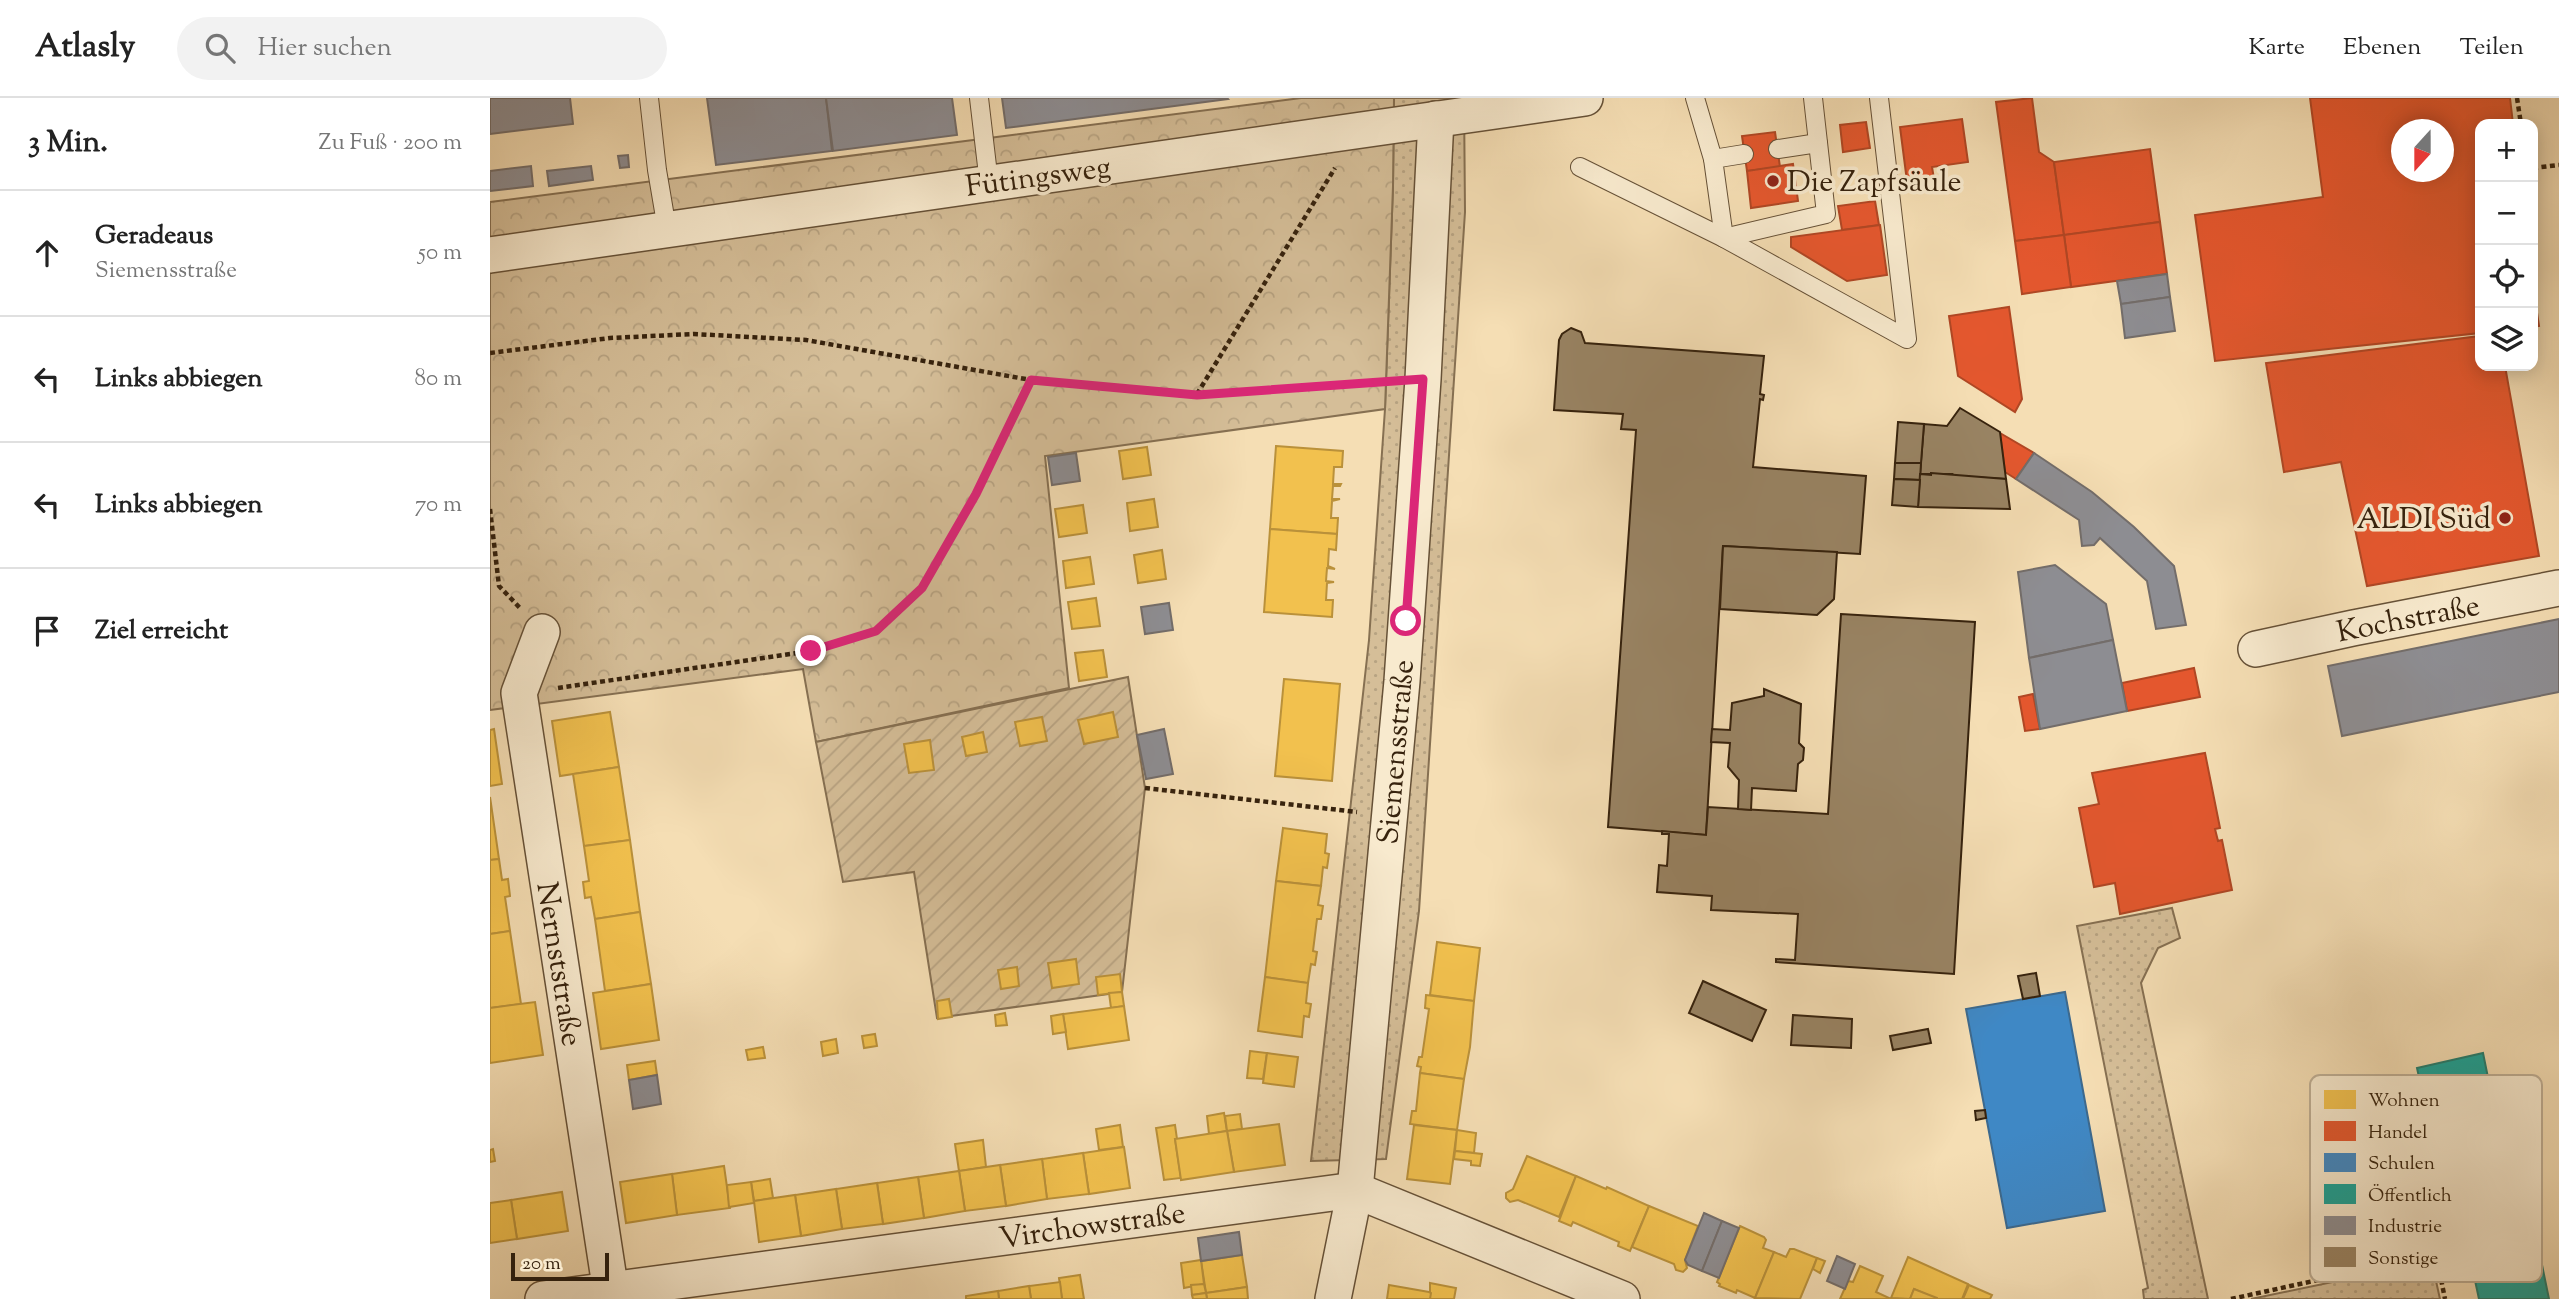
<!DOCTYPE html>
<html lang="de">
<head>
<meta charset="utf-8">
<style>
	:root { --surface:#fff; --page:#f2f2f2; --text:#222; --muted:#767676; --line:#e0e0e0 }
	body { margin:0; font-family:"Sorts Mill Goudy",serif; background:var(--page); color:var(--text) }
	.controls { position:absolute; right:21px; top:21px; display:grid; overflow:hidden; border-radius:14px; box-shadow:0 4px 18px #0003 }
	.controls button { width:63px; height:63px; display:grid; place-items:center; padding:0; border:0; border-bottom:2px solid var(--line); background:var(--surface); color:var(--text); font:35px sans-serif }
	.compass { position:absolute; left:1901px; top:21px; width:63px; height:63px; border-radius:50%; background:var(--surface); box-shadow:0 4px 18px #0003; rotate:201deg }
	.scale { position:absolute; left:21px; bottom:18px; width:98px; box-sizing:border-box; padding-left:7px; border:4px solid #36220d; border-top:0; font-size:19px; line-height:24px; white-space:nowrap; color:#36220d; -webkit-text-stroke:5px #f8eace; paint-order:stroke }
	.stop { position:absolute; width:21px; height:21px; margin:-16px; border:5px solid #db2777; border-radius:50%; background:#fff }
	.stop.end { background:#db2777; border-color:#fff; box-shadow:0 2px 7px #0008 }
	.list { margin:0; padding:0; list-style:none }
	h2 { display:flex; justify-content:space-between; align-items:center; height:91px; margin:0; padding:0 28px; font-size:30px }
	h2 small { font-size:23px; font-weight:400; color:var(--muted) }
	.list li { display:grid; grid-template-columns:46px 1fr auto; gap:21px; align-items:center; box-sizing:border-box; height:126px; padding:0 28px; border-top:2px solid var(--line) }
	.list b { display:block; font-size:26px; white-space:nowrap }
	.list p { margin:0; font-size:23px; white-space:nowrap; color:var(--muted) }
	.list em { font-size:23px; font-style:normal; color:var(--muted) }
	.icon { flex:none; width:38px; height:38px; fill:none; stroke:currentColor; stroke-width:2; stroke-linecap:round; stroke-linejoin:round }
	.map { position:relative; flex:none; width:2069px; height:1201px; overflow:hidden }
	header { display:flex; align-items:center; gap:42px; box-sizing:border-box; height:98px; padding:0 35px; background:var(--surface); border-bottom:2px solid var(--line) }
	header strong { font-size:33px }
	nav { display:flex; gap:38px; margin-inline-start:auto; font-size:24px }
	.search { width:490px; height:63px; background:var(--page); display:flex; align-items:center; gap:18px; box-sizing:border-box; padding:0 24px; border-radius:38px; color:var(--muted); font-size:26px }
	main { display:flex }
	aside { flex:1; background:var(--surface) }
	.map>svg:first-child { display:block }
	.grass { fill:url(#grass-dots); stroke:#867052; stroke-width:2 }
	.forest { fill:url(#forest-crowns); stroke:#867052; stroke-width:2 }
	.garden { fill:url(#garden-furrows); stroke:#867052; stroke-width:2 }
	.homes { fill:#f2c14e; stroke:#ba913a; stroke-width:2 }
	.shops { fill:#e4572e; stroke:#b04724; stroke-width:2; fill-rule:evenodd }
	.schools { fill:#3f88c5; stroke:#3c698e; stroke-width:2 }
	.public { fill:#17a398; stroke:#207c6e; stroke-width:2 }
	.industry { fill:#8d8d92; stroke:#736d6a; stroke-width:2 }
	.building { fill:#998464; stroke:#36220d; stroke-width:2 }
	.lines { fill:none; stroke-linecap:round; stroke-linejoin:round }
	.service-casing { stroke:#665137; stroke-width:20 }
	.minor-casing { stroke:#665137; stroke-width:38 }
	.path { stroke:#36220d; stroke-width:4.5; stroke-dasharray:5 3.5; stroke-linecap:butt }
	.service { stroke:#f8eace; stroke-width:18 }
	.minor { stroke:#f8eace; stroke-width:35 }
	.route { stroke:#db2777; stroke-width:9 }
	.poi-dot { fill:#8f2418; stroke:#f8eace; stroke-width:2.5 }
	.labels { text-anchor:middle; stroke-width:7; stroke-linejoin:round; paint-order:stroke }
	.street-label { font-size:30px; fill:#36220d; stroke:#f8eace }
	.poi-label { font-size:30px; fill:#36220d; stroke:#f8eace; text-anchor:start }
	.key { fill:#f8eace; stroke:#beae94; stroke-width:2 }
	.key-label { font-size:19px; fill:#36220d }
</style>
</head>
<body>
<header>
<strong>Atlasly</strong>
<div class="search"><svg class="icon" aria-label="search" viewBox="0 0 24 24"><circle cx="10" cy="10" r="6"/><path d="M15 15l6 6"/></svg>Hier suchen</div>
<nav><a>Karte</a><a>Ebenen</a><a>Teilen</a></nav>
</header>
<main>
<aside>
<h2>3 Min.<small>Zu Fuß · 200 m</small></h2>
<ul class="list">
<li><svg class="icon" aria-label="ahead" viewBox="0 0 24 24"><path d="M12 20V5M6 11l6-6 6 6"/></svg><div><b>Geradeaus</b><p>Siemensstraße</p></div><em>50 m</em></li>
<li><svg class="icon" aria-label="left" viewBox="0 0 24 24"><path d="M17 20v-9H6M10 6l-5 5 5 5"/></svg><div><b>Links abbiegen</b></div><em>80 m</em></li>
<li><svg class="icon" aria-label="left" viewBox="0 0 24 24"><path d="M17 20v-9H6M10 6l-5 5 5 5"/></svg><div><b>Links abbiegen</b></div><em>70 m</em></li>
<li><svg class="icon" aria-label="arrive" viewBox="0 0 24 24"><path d="M6 21V4h12l-3 4 3 4H6"/></svg><div><b>Ziel erreicht</b></div></li>
</ul>
</aside>
<div class="map">
<svg width="2069" height="1201" viewBox="0 0 2069 1201">
	<defs>
		<pattern id="grass-dots" width="8" height="8" patternUnits="userSpaceOnUse" patternTransform="scale(1.75)"><rect width="8" height="8" fill="#d5be98"/><path d="M2 2h.1M6 6h.1" fill="none" stroke="#b7a382" stroke-width="1.8" stroke-linecap="round"/></pattern>
		<pattern id="forest-crowns" width="20" height="18" patternUnits="userSpaceOnUse" patternTransform="scale(1.75)"><rect width="20" height="18" fill="#d5be98"/><path d="M2 6a3 3 0 1 1 6 0M12 15a3 3 0 1 1 6 0" fill="none" stroke="#b7a382"/></pattern>
		<pattern id="garden-furrows" width="10" height="10" patternUnits="userSpaceOnUse" patternTransform="scale(1.75)"><rect width="10" height="10" fill="#d5be98"/><path d="M-1 1l2-2M0 10L10 0M9 11l2-2" fill="none" stroke="#b7a382"/></pattern>
	</defs>
	<rect width="100%" height="100%" fill="#f5deb4"/>
	<filter id="stains"><feTurbulence type="fractalNoise" baseFrequency=".00286" numOctaves="4"/><feColorMatrix values="0 0 0 0 .2 0 0 0 0 .09 0 0 0 0 .02 0 0 0 .5 -.17"/></filter>
	<radialGradient id="worn" r=".72"><stop offset=".6" stop-color="#630" stop-opacity="0"/><stop offset="1" stop-color="#630" stop-opacity=".3"/></radialGradient>
	<g class="grass">
		<path d="M904,0H974L975,114L929,813L896,1061L821,1063L879,542L895,311L903,88Z"/>
		<path d="M1682,810L1690,840L1668,850L1651,885L1718,1201H1654L1653,1192L1658,1190L1587,828Z"/>
		<path d="M1924,1167L1927,1178L1944,1174L1950,1201H1761Z"/>
	</g>
	<path class="forest" d="M811,0H904L903,88L895,311L555,358L579,590L326,644L313,571L0,612V104Z"/>
	<path class="garden" d="M638,579L655,690L632,894L447,920L424,774L353,784L326,644Z"/>
	<g class="homes">
		<path d="M786,348L853,353L852,369H844L843,386H851L850,388H843L842,401H850L842,403L841,420H848L847,436L780,431Z"/>
		<path d="M657,349L661,377L633,381L629,353Z"/>
		<path d="M664,401L668,429L640,433L637,405Z"/>
		<path d="M593,407L597,435L569,439L565,411Z"/>
		<path d="M780,431L847,436L846,452L839,451L838,468L845,471L837,470L836,483L844,484L837,485L836,502H843L842,519L774,514Z"/>
		<path d="M672,452L676,481L648,485L644,457Z"/>
		<path d="M600,459L604,486L576,490L573,463Z"/>
		<path d="M606,500L610,528L582,531L578,504Z"/>
		<path d="M613,552L617,579L589,583L585,555Z"/>
		<path d="M794,581L850,586L842,683L785,678Z"/>
		<path d="M120,614L129,669L70,678L62,623Z"/>
		<path d="M623,614L628,639L594,646L588,622Z"/>
		<path d="M552,619L557,643L530,648L525,624Z"/>
		<path d="M4,631L12,686L0,688V632Z"/>
		<path d="M493,634L497,654L476,658L472,639Z"/>
		<path d="M440,642L444,672L419,675L414,646Z"/>
		<path d="M129,669L140,742L94,748L83,676Z"/>
		<path d="M0,699L9,761L0,762Z"/>
		<path d="M793,730L837,736L835,755L839,756L837,770L833,769L831,788L786,783Z"/>
		<path d="M140,742L150,814L105,821L101,799L95,800L93,784L99,783L94,748Z"/>
		<path d="M9,761L12,782L18,781L20,798L15,799L20,833L0,836V762Z"/>
		<path d="M786,783L831,788L828,807L833,808L831,821H827L823,853L827,854L825,867L821,866L818,885L775,879Z"/>
		<path d="M150,814L161,886L115,893L105,821Z"/>
		<path d="M20,833L31,906L0,910V836Z"/>
		<path d="M947,844L990,850L984,903L940,897Z"/>
		<path d="M586,861L589,886L562,890L558,865Z"/>
		<path d="M527,869L529,888L511,891L508,872Z"/>
		<path d="M630,876L632,894L608,897L606,879Z"/>
		<path d="M775,879L818,885L816,905L821,906L819,919L814,918L812,939L768,933Z"/>
		<path d="M161,886L169,942L111,951L103,895Z"/>
		<path d="M632,894L634,908L621,910L619,895Z"/>
		<path d="M936,897L984,903L980,949L974,981L930,975L931,969L927,968L929,959H932L939,911L935,910Z"/>
		<path d="M459,901L462,919L448,921L447,903Z"/>
		<path d="M45,904L53,957L0,965V910Z"/>
		<path d="M634,908L639,942L578,951L573,916Z"/>
		<path d="M515,915L517,927L506,928L505,917Z"/>
		<path d="M573,916L576,934L563,936L561,918Z"/>
		<path d="M385,936L387,948L374,950L372,938Z"/>
		<path d="M346,941L348,955L333,958L331,944Z"/>
		<path d="M273,949L275,960L258,962L256,952Z"/>
		<path d="M760,953L777,955L773,981L757,980Z"/>
		<path d="M777,955L808,959L804,989L773,985Z"/>
		<path d="M165,963L167,977L139,982L137,967Z"/>
		<path d="M930,975L974,981L967,1032L920,1026L922,1013H926Z"/>
		<path d="M734,1015L737,1033L719,1036L717,1018Z"/>
		<path d="M750,1016L752,1031L737,1033L735,1018Z"/>
		<path d="M789,1026L795,1067L744,1074L737,1033Z"/>
		<path d="M630,1027L633,1049L609,1052L606,1031Z"/>
		<path d="M685,1027L687,1041H685L691,1080L674,1082L666,1030Z"/>
		<path d="M924,1027L967,1032L960,1086L917,1081Z"/>
		<path d="M967,1032L986,1035L984,1055L965,1053Z"/>
		<path d="M737,1033L744,1074L691,1082L685,1041Z"/>
		<path d="M493,1042L496,1069L469,1073L465,1046Z"/>
		<path d="M634,1049L640,1090L599,1096L593,1055Z"/>
		<path d="M3,1051L5,1063L0,1064V1052Z"/>
		<path d="M965,1053L992,1056L990,1068L981,1067V1063L964,1061Z"/>
		<path d="M593,1055L599,1096L557,1101L552,1061Z"/>
		<path d="M1037,1058L1086,1078L1069,1119L1028,1102L1020,1104L1016,1100V1095L1023,1091Z"/>
		<path d="M552,1061L557,1101L516,1108L510,1067Z"/>
		<path d="M510,1067L516,1108L475,1113L469,1073Z"/>
		<path d="M234,1068L240,1110L187,1117L182,1076Z"/>
		<path d="M469,1073L475,1113L434,1120L428,1079Z"/>
		<path d="M182,1076L187,1117L136,1125L130,1084Z"/>
		<path d="M1086,1078L1116,1091L1117,1089L1159,1108L1140,1153L1128,1148L1129,1144L1083,1124L1081,1128L1069,1123Z"/>
		<path d="M428,1079L434,1120L393,1126L387,1085Z"/>
		<path d="M280,1081L283,1100L264,1103L261,1084Z"/>
		<path d="M261,1084L264,1105L239,1109L237,1087Z"/>
		<path d="M387,1085L393,1126L352,1131L346,1091Z"/>
		<path d="M346,1091L352,1131L311,1138L305,1097Z"/>
		<path d="M72,1094L78,1133L27,1141L21,1102Z"/>
		<path d="M305,1097L311,1138L269,1144L264,1103Z"/>
		<path d="M21,1102L27,1141L0,1145V1105Z"/>
		<path d="M1159,1108L1208,1128L1195,1162L1197,1170L1193,1174L1186,1172L1184,1166L1142,1149Z"/>
		<path d="M1250,1128L1274,1139L1276,1142L1273,1150L1284,1154L1265,1200L1247,1192L1246,1195L1229,1188L1230,1186L1227,1184Z"/>
		<path d="M1300,1151H1304L1327,1160L1310,1201L1265,1200L1284,1154L1296,1159Z"/>
		<path d="M752,1157L757,1189L716,1195L711,1163Z"/>
		<path d="M1418,1159L1478,1186L1472,1201H1447L1424,1191L1420,1201L1401,1200Z"/>
		<path d="M1327,1160L1335,1163L1330,1175L1323,1171Z"/>
		<path d="M711,1162L714,1186L694,1190L691,1165Z"/>
		<path d="M1370,1168L1393,1178L1386,1194L1401,1201H1350L1358,1183L1363,1184Z"/>
		<path d="M590,1177L594,1201H572L569,1180Z"/>
		<path d="M570,1184L572,1201H541L539,1188Z"/>
		<path d="M940,1185L966,1190L964,1201H940Z"/>
		<path d="M714,1186L716,1195L702,1197L701,1187Z"/>
		<path d="M899,1187L939,1194L941,1195L940,1201H897Z"/>
		<path d="M1479,1187L1502,1197L1500,1201H1473Z"/>
		<path d="M539,1188L541,1201H509L508,1193Z"/>
		<path d="M757,1189L758,1201H717L716,1195Z"/>
		<path d="M1424,1191L1447,1200V1201H1420Z"/>
		<path d="M508,1193L509,1201H476V1198Z"/>
		<path d="M716,1195L717,1201H703L702,1197Z"/>
	</g>
	<g class="shops">
		<path d="M1542,0L1549,54L1564,64L1574,137L1525,143L1506,4Z"/>
		<path d="M1820,0H2020L2023,26H1990V235L1725,263L1705,117L1833,99ZM1912,32H1954V74H1912Z"/>
		<path d="M1472,21L1478,64L1442,69L1445,87L1418,91L1410,29Z"/>
		<path d="M1376,24L1380,50L1353,54L1350,27Z"/>
		<path d="M1285,34L1290,69L1257,73L1252,38Z"/>
		<path d="M1660,51L1670,124L1574,137L1564,64Z"/>
		<path d="M1303,66L1308,103L1261,110L1257,73Z"/>
		<path d="M1385,103L1389,127L1352,132L1348,108Z"/>
		<path d="M1670,124L1677,176L1581,189L1574,137Z"/>
		<path d="M1390,127L1397,177L1357,183L1301,149V139Z"/>
		<path d="M1574,137L1581,189L1532,196L1525,143Z"/>
		<path d="M2043,188L2049,228L2043,229Z"/>
		<path d="M1519,209L1532,301L1525,314L1468,278L1459,218Z"/>
		<path d="M1990,238V268H2015L2049,458L1877,488L1851,364L1794,374L1776,265Z"/>
		<path d="M1510,335L1544,355L1526,381L1515,374Z"/>
		<path d="M1704,570L1710,599L1637,613L1632,585Z"/>
		<path d="M1543,596L1550,631L1535,633L1529,599Z"/>
		<path d="M1715,655L1730,730L1725,731L1728,743L1732,742L1742,792L1630,816L1625,785L1604,789L1589,710L1609,706L1602,675Z"/>
	</g>
	<path class="schools" d="M1575,894L1615,1113L1517,1130L1476,911Z"/>
	<path class="public" d="M1993,955L2020,1088L2036,1089L2059,1201H1989L1978,1150L1967,1153L1927,970Z"/>
	<g class="industry">
		<path d="M0,0H80L83,26L0,36Z"/>
		<path d="M217,0H336L342,53L226,67Z"/>
		<path d="M336,0H462L467,37L343,53Z"/>
		<path d="M512,0H737L738,1L516,30Z"/>
		<path d="M138,57L139,69L130,70L128,58Z"/>
		<path d="M41,68L43,88L0,93V73Z"/>
		<path d="M101,68L103,82L59,88L57,73Z"/>
		<path d="M1677,176L1680,199L1631,206L1627,183Z"/>
		<path d="M1680,199L1685,233L1635,240L1631,206Z"/>
		<path d="M586,355L590,383L562,387L558,359Z"/>
		<path d="M1544,355L1602,394L1644,429L1684,468L1696,527L1666,531L1657,483L1610,440L1604,447L1592,448L1589,422L1526,381Z"/>
		<path d="M1565,467L1616,506L1623,542L1539,560L1528,474Z"/>
		<path d="M679,505L683,532L655,536L651,509Z"/>
		<path d="M2069,521V594L1852,638L1838,568Z"/>
		<path d="M1623,542L1637,613L1550,631L1539,560Z"/>
		<path d="M674,631L683,676L656,681L647,637Z"/>
		<path d="M167,977L171,1006L143,1011L139,982Z"/>
		<path d="M1214,1115L1232,1123L1212,1173L1198,1167L1195,1162Z"/>
		<path d="M1232,1123L1249,1130L1229,1180L1212,1173Z"/>
		<path d="M749,1134L752,1157L711,1163L708,1140Z"/>
		<path d="M1347,1158L1365,1166L1355,1191L1337,1183Z"/>
	</g>
	<g class="building">
		<path d="M1081,230L1091,234L1095,245L1274,258L1270,296L1274,297L1273,302L1270,301L1263,369L1376,378L1370,456L1233,448L1216,737L1118,729L1146,332L1131,331L1133,316L1064,312L1069,242L1072,236Z"/>
		<path d="M1470,310L1510,334L1516,381L1461,378L1462,376H1430L1434,326L1457,328Z"/>
		<path d="M1408,324L1434,326L1431,365H1405Z"/>
		<path d="M1405,365H1431L1430,382L1404,381Z"/>
		<path d="M1441,375L1516,381L1520,411L1428,409L1430,376L1441,377Z"/>
		<path d="M1404,381L1430,382L1428,409L1402,407Z"/>
		<path d="M1233,448L1347,454L1344,501L1327,517L1230,511Z"/>
		<path d="M1351,516L1485,524L1464,876L1286,864V861L1305,862L1308,816L1221,812L1222,798L1167,794L1169,767L1177,768L1179,736H1172V733L1216,737L1218,709L1338,716Z"/>
		<path d="M1274,591L1311,606L1309,645L1314,650L1313,662L1308,666L1306,693L1262,690L1261,712L1248,711L1249,682L1238,669L1240,645L1221,644L1222,631L1240,632L1242,605L1274,598Z"/>
		<path d="M1546,875L1550,898L1533,901L1528,878Z"/>
		<path d="M1213,883L1276,912L1262,943L1199,915Z"/>
		<path d="M1303,917L1362,921L1361,950L1301,947Z"/>
		<path d="M1438,931L1441,945L1403,952L1400,938Z"/>
		<path d="M1495,1012L1496,1020L1486,1022L1485,1013Z"/>
	</g>
	<g class="lines">
		<g class="service-casing">
			<g id="service">
				<path d="M159,0L167,72L177,131"/>
				<path d="M489,0L499,85"/>
				<path d="M1205,0L1223,61"/>
				<path d="M1288,51L1328,45"/>
				<path d="M1254,56L1223,61L1234,140L1417,241L1389,0"/>
				<path d="M1090,69L1234,140L1336,116L1323,0"/>
			</g>
		</g>
		<g class="minor-casing">
			<g id="minor">
				<path d="M0,157L1095,0"/>
				<path d="M52,534L29,595L122,1201"/>
				<path d="M1766,551L1863,530L2069,490"/>
				<path d="M53,1201L865,1092L1132,1201"/>
				<path d="M843,1201L865,1092L912,583L933,281L946,21"/>
			</g>
		</g>
		<g class="path">
			<path d="M2027,0L2031,26"/>
			<path d="M2043,70L2069,67"/>
			<path d="M0,255L120,240L204,236L316,242L541,282L707,297L900,283"/>
			<path d="M707,296L845,70"/>
			<path d="M0,411L9,488L30,510"/>
			<path d="M68,590L321,553L386,533L432,490L486,396L541,282"/>
			<path d="M655,690L867,714"/>
			<path d="M1894,1019L1932,1169L1948,1166L1955,1201"/>
			<path d="M1874,1114L1917,1106"/>
			<path d="M1741,1201L1929,1160"/>
		</g>
		<use href="#service" class="service"/>
		<use href="#minor" class="minor"/>
	</g>
	<g class="lines">
		<path class="route" d="M321,553L386,533L432,490L486,396L541,282L707,297L933,281L916,523"/>
	</g>
	<g class="poi-dot">
		<circle cx="1283" cy="83" r="7"/>
		<circle cx="2015" cy="420" r="7"/>
	</g>
	<g class="labels">
		<g class="street-label">
			<text transform="translate(548 78) rotate(-8)" y="10">Fütingsweg</text>
			<text transform="translate(1918 520) rotate(-11)" y="10">Kochstraße</text>
			<text transform="translate(905 654) rotate(-85)" y="10">Siemensstraße</text>
			<text transform="translate(70 866) rotate(81)" y="10">Nernststraße</text>
			<text transform="translate(602 1127) rotate(-8)" y="10">Virchowstraße</text>
		</g>
		<g class="poi-label">
			<text x="1297" y="93">Die Zapfsäule</text>
			<text x="2001" y="430" text-anchor="end">ALDI Süd</text>
		</g>
	</g>
	<rect x="1820" y="977" width="232" height="207" rx="10" class="key"/>
	<rect x="1834" y="992" width="32" height="19" fill="#f2c14e"/>
	<rect x="1834" y="1023" width="32" height="20" fill="#e4572e"/>
	<rect x="1834" y="1055" width="32" height="19" fill="#3f88c5"/>
	<rect x="1834" y="1086" width="32" height="20" fill="#17a398"/>
	<rect x="1834" y="1118" width="32" height="19" fill="#8d8d92"/>
	<rect x="1834" y="1149" width="32" height="20" fill="#998464"/>
	<g class="key-label">
		<text x="1878" y="1008">Wohnen</text>
		<text x="1878" y="1040">Handel</text>
		<text x="1878" y="1071">Schulen</text>
		<text x="1878" y="1103">Öffentlich</text>
		<text x="1878" y="1134">Industrie</text>
		<text x="1878" y="1166">Sonstige</text>
	</g>
	<rect width="100%" height="100%" filter="url(#stains)"/>
	<rect width="100%" height="100%" fill="url(#worn)"/>
</svg>
<div class="controls">
<button>+</button>
<button>−</button>
<button><svg class="icon" aria-label="locate" viewBox="0 0 24 24"><circle cx="12" cy="12" r="6"/><path d="M12 2v4M12 18v4M2 12h4M18 12h4"/></svg></button>
<button><svg class="icon" aria-label="layers" viewBox="0 0 24 24"><path d="M12 4l9 5-9 5-9-5zM3 14l9 5 9-5"/></svg></button>
</div>
<svg class="compass" viewBox="-18 -18 36 36"><path d="M0-13l5 13h-10z" fill="#e53935"/><path d="M0 13l5-13h-10z" fill="#767676"/></svg>
<div class="scale">20 m</div>
<div class="stop" style="left:916px;top:523px"></div>
<div class="stop end" style="left:321px;top:553px"></div>
</div>
</main>
</body>
</html>
